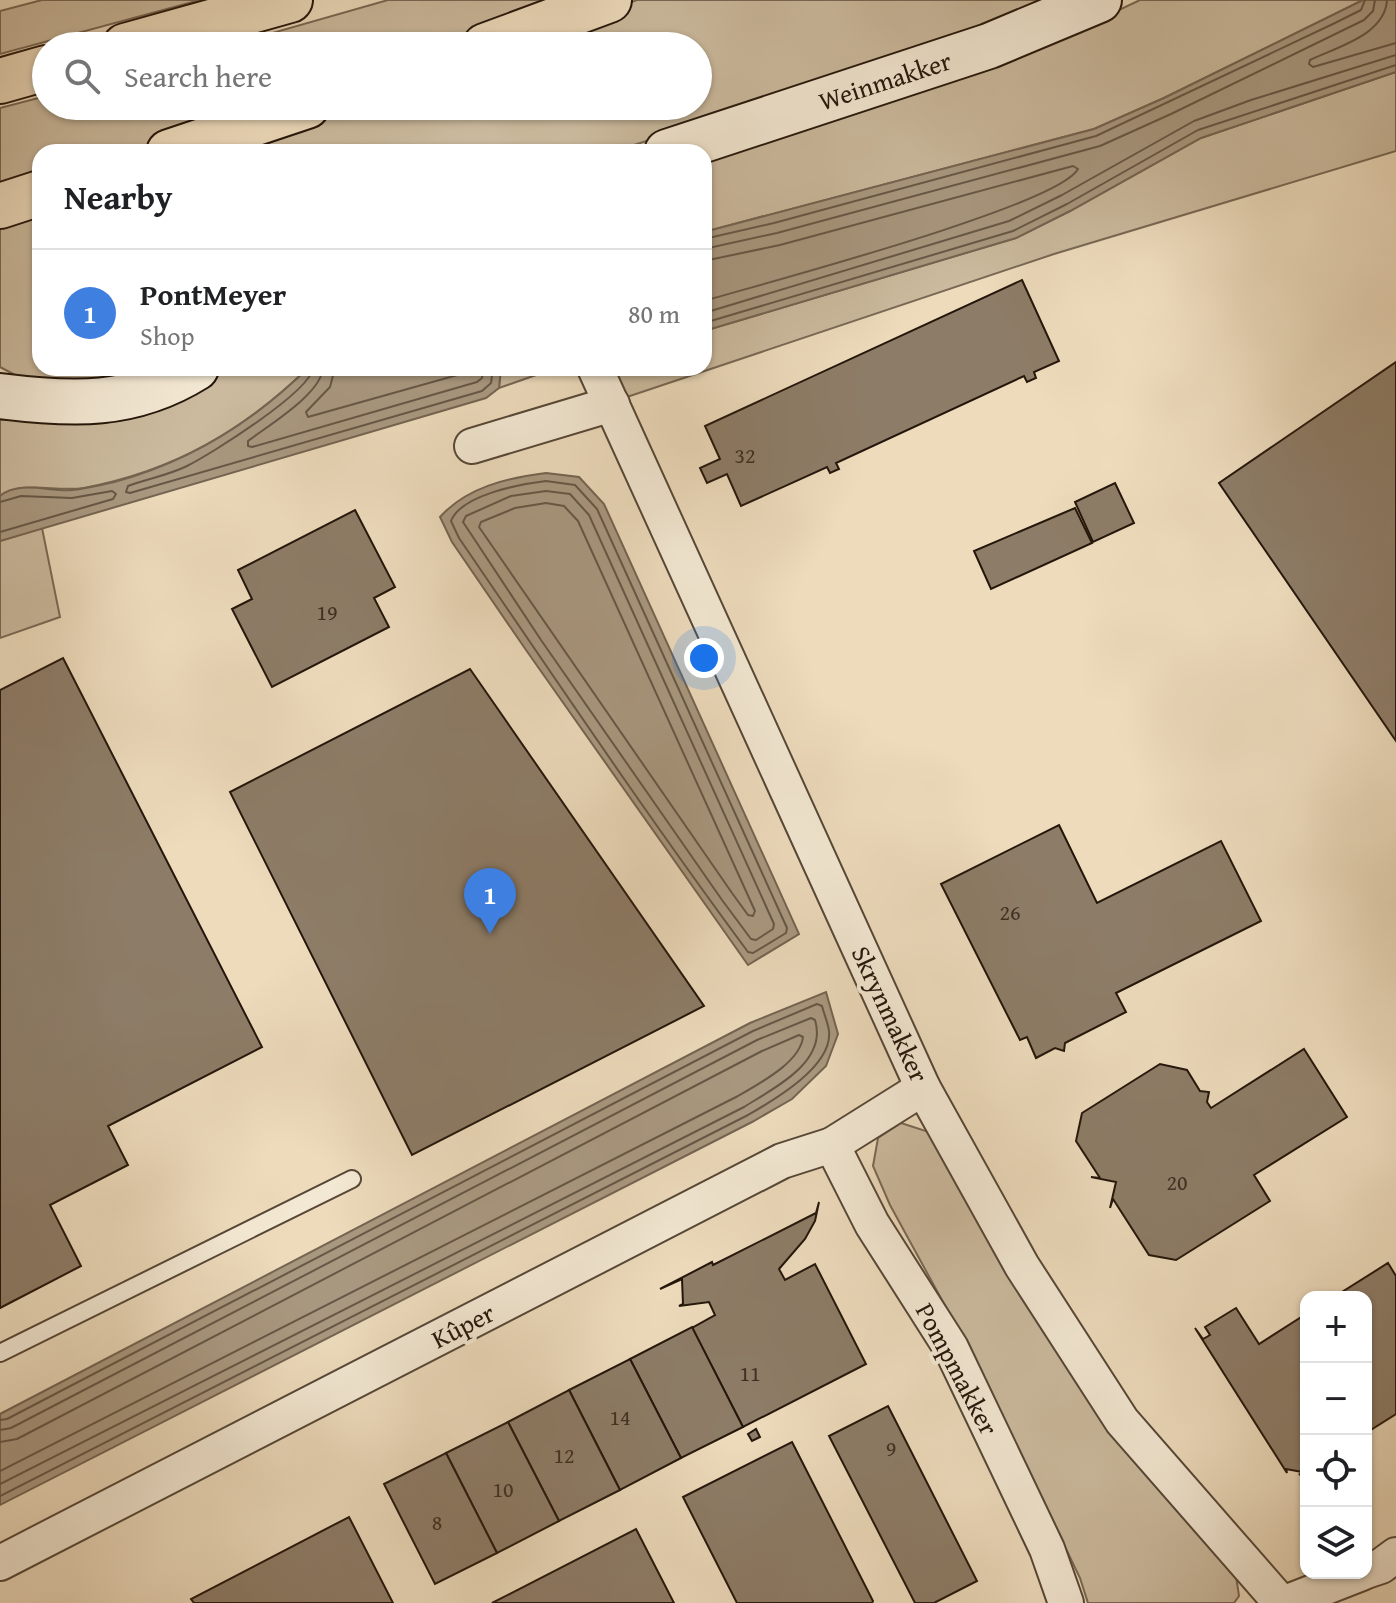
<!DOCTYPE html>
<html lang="en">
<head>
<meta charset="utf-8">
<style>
	:root { --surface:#fff; --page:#f6f6f6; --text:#202124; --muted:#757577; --line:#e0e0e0; --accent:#8f2418 }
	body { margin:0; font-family:"Gentium Book Plus",serif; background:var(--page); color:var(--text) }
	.controls { position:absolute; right:24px; bottom:24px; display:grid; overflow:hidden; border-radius:16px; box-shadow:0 2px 6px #0004 }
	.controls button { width:72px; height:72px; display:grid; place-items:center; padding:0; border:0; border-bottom:2px solid var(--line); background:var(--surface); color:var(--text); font:40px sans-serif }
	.you { position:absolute; left:704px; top:658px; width:28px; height:28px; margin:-20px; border:6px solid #fff; border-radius:50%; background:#1a73e8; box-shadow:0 0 0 12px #1a73e833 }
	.badge { display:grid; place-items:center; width:52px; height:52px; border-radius:50%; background:var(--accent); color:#fff; font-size:26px; font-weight:700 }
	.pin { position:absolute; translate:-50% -66px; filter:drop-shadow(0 2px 4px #0008) }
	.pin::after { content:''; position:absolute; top:42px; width:28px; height:24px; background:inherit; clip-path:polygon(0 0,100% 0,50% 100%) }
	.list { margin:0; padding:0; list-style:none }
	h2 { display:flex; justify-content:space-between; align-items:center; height:104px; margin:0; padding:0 32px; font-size:34px }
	h2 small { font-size:26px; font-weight:400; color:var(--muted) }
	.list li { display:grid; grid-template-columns:52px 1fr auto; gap:24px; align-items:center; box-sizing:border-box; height:128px; padding:0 32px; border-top:2px solid var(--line) }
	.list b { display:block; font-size:30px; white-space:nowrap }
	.list p { margin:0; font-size:26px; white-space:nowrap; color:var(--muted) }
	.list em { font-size:26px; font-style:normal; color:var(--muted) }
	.icon { flex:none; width:44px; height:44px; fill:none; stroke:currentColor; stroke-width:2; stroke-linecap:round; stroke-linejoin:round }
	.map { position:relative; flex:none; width:1396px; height:1603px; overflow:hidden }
	.search { position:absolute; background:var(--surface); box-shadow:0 2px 6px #0004; left:32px; top:32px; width:680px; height:88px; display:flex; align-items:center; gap:20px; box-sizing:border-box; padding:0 28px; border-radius:44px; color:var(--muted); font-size:30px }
	.panel { position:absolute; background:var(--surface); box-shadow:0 2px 6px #0004; left:32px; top:144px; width:680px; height:232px; border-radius:24px }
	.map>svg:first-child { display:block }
	.green { fill:#cbba9e; stroke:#786854; stroke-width:2 }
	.water { fill:#a99880; stroke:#746451; stroke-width:2 }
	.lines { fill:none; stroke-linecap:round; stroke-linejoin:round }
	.shore { stroke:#665746; stroke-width:2 }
	.building { fill:#8d7c67; stroke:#24160b; stroke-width:2 }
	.lane-casing { stroke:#564737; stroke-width:20 }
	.street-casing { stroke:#564737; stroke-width:38 }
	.secondary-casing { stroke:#24160b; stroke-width:48 }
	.highway-casing { stroke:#24160b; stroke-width:48 }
	.lane { stroke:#f3e8d3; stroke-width:16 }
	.street { stroke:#f3e8d3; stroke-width:34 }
	.secondary { stroke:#f3e8d3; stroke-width:44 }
	.highway { stroke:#eddbbc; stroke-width:44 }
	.labels { text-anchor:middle; stroke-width:8; stroke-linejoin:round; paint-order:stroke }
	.number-label { font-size:22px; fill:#3e3022 }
	.street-label { font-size:26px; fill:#24160b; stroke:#f3e8d3 }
</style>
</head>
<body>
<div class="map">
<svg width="1396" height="1603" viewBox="0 0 1396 1603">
	<rect width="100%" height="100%" fill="#eddbbc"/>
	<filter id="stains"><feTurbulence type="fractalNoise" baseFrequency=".0025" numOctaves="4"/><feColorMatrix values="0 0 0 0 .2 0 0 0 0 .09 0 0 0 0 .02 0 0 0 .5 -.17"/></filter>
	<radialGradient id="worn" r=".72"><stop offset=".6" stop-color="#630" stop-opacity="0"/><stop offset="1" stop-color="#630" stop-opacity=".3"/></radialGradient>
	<g class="green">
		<path d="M42,0H200L0,54V11Z"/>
		<path d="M388,0H576L451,46H227Z"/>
		<path d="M637,0H1060L769,102L612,152H199L339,106H698V46H512Z"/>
		<path d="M1140,0H1363L1164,98L1094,129L704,232V157L1066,35Z"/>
		<path d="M1396,72V151L1054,254L624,398L610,368H704V331L1016,238L1070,211L1201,138Z"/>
		<path d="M46,96V106H275L140,152H40V186L0,200V108Z"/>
		<path d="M40,204V368H155L116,382H51L17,376L0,367V217Z"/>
		<path d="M229,368H308C243,431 174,471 84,488C63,491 43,486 23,488C15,488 7,493 0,496V420C24,416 50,424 74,424C133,426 183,402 229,368Z"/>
		<path d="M501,368H556L499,388Z"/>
		<path d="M42,528L60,617L0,638V541Z"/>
		<path d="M901,1123L929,1132L1235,1569L1239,1596L1234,1603H1088L1080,1578L1045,1505L972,1355L890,1205L873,1166L878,1138Z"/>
	</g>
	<g class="water">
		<path d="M1363,0H1396V72L1201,138L1070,211L1016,238L704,331V232L1094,129L1164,98Z"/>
		<path d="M308,368H501L499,388L486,398L0,541V496C19,480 49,492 72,490C85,489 101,485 114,482C189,462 253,422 308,368Z"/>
		<path d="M546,473L579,477L604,504L799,934L748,965L526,650L452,542L440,517C467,487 507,478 546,473Z"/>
		<path d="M826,992L838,1034L826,1066L792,1099L752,1122L0,1505V1414L750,1023Z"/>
	</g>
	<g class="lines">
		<g class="shore">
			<path d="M1387,0C1385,35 1337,47 1310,60L1309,64L1313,67L1396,43"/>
			<path d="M704,239L774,223L1096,136L1335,23L1361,10L1365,0"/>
			<path d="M704,249L777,233L1100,146L1171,114L1364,20L1373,11L1375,0"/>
			<path d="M704,261L780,245L1073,166L1078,169C1058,206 761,284 704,301"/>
			<path d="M704,313L1009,221L1062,195L1194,121L1251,100L1396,55"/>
			<path d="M704,323L1013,231L1067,204L1198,130L1396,65"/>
			<path d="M313,368C310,392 211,454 187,466C169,475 147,479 128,486L126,492L130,493L482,391L491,383L493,368"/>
			<path d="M323,368C321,394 269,425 248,441V446L252,447L477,382L482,378L483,368"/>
			<path d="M335,368L330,387L306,412L308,417L468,372L471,368"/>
			<path d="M546,481L575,485L597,509L787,928L786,933L753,953L748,952C648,817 554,677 459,538L451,521C461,495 520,484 546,481Z"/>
			<path d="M546,491L570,494L589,515L774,924L773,929L756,940L751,939L722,900L541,640L463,522L466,516L511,496Z"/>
			<path d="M0,502L21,496L72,498L112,491L116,494L113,499L0,532"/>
			<path d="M546,503L564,506L578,521L755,911L753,916L748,915L732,893L479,527L481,522L515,508Z"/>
			<path d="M0,1420L7,1419L753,1031L817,1004L822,1006C824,1014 828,1023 829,1031C833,1066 774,1100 748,1115L0,1496"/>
			<path d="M0,1430L11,1428L757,1040L811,1018L815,1020C828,1062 774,1088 744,1107L0,1484"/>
			<path d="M0,1442L17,1439L762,1051L799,1035L803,1037C800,1063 758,1084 738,1096L0,1471"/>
		</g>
	</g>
	<g class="building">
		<path d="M1022,280L1059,361L1034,372L1036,378L1027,382L1024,376L836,463L839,469L830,473L827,467L741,506L727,474L707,483L700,468L720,459L705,426Z"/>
		<path d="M1396,362V741L1219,483Z"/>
		<path d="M1115,483L1134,523L1093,542L1075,502Z"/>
		<path d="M1075,508L1092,543L991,589L974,551Z"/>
		<path d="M355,510L395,587L374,598L389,627L272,687L232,609L252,599L238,570Z"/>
		<path d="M63,658L262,1047L108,1126L128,1165L50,1205L81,1266L0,1308V690Z"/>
		<path d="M470,669L704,1006L412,1155L230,792Z"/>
		<path d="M1059,825L1097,903L1221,841L1261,921L1116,993L1126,1012L1065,1043L1064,1051L1055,1048L1036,1058L1027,1037L1020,1040L941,884Z"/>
		<path d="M1304,1049L1347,1117L1254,1175L1270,1201L1176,1260L1149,1255L1113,1199L1110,1208L1116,1182L1091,1177L1100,1178L1076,1141L1082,1113L1160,1064L1187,1070L1200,1091L1209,1092L1207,1102L1211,1108Z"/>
		<path d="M819,1202L815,1221L805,1239L779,1269L785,1280L815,1264L866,1364L743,1427L692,1328L715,1315L709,1302L679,1306L683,1304L682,1279L660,1289L712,1262L713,1265L816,1213Z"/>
		<path d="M1388,1263L1396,1276V1414L1366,1433V1297H1334Z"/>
		<path d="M1236,1308L1259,1344L1306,1314V1471L1299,1475L1302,1472L1286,1469L1287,1473L1195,1328L1203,1339L1210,1335L1205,1327Z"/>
		<path d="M692,1327L743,1427L681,1458L630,1359Z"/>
		<path d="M630,1359L681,1458L620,1490L569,1390Z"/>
		<path d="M569,1390L620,1490L559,1521L508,1422Z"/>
		<path d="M888,1406L977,1581L934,1603H915L829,1436Z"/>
		<path d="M508,1422L559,1521L497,1553L446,1453Z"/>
		<path d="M756,1429L760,1437L752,1441L748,1434Z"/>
		<path d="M792,1442L873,1601L872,1603H737L683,1497Z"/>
		<path d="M446,1453L497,1553L435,1584L384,1484Z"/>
		<path d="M349,1517L393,1603H194L191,1599Z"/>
		<path d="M636,1529L674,1603H492Z"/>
	</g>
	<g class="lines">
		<g class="lane-casing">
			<path id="lane" d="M0,1353L352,1179"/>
		</g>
		<g class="street-casing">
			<g id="street">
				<path d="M595,368L923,1088L1022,1266L1122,1421L1281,1603"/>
				<path d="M472,446L612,404"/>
				<path d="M832,1145L872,1224L951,1348L1047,1549L1066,1603"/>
				<path d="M0,1563L782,1161L832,1145L923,1088"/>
				<path d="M1366,1571L1381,1566L1396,1555"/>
				<path d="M1285,1603L1362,1573"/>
			</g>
		</g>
		<g class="secondary-casing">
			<g id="secondary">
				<path d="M667,152L989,46L1099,0"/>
				<path d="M0,396C72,405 132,408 196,368"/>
			</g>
		</g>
		<g class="highway-casing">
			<g id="highway">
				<path d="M125,46L290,0"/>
				<path d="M485,46L609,0"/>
				<path d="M0,81L46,68"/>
				<path d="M169,152L307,106"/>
				<path d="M0,206L40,193"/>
			</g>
		</g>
		<use href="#lane" class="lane"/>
		<use href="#street" class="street"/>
		<use href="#secondary" class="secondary"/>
		<use href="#highway" class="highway"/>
	</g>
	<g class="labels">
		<g class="number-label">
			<text x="745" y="463">32</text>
			<text x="327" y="620">19</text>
			<text x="1010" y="920">26</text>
			<text x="1177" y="1190">20</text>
			<text x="750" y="1381">11</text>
			<text x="620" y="1425">14</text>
			<text x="891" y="1456">9</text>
			<text x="564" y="1463">12</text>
			<text x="503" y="1497">10</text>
			<text x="437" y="1530">8</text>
		</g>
		<g class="street-label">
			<text transform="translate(885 81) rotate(-18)" y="9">Weinmakker</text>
			<text transform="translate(890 1014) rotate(65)" y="9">Skrynmakker</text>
			<text transform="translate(463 1326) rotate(-27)" y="9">Kûper</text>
			<text transform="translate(957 1369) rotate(62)" y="9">Pompmakker</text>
		</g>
	</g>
	<rect width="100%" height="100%" filter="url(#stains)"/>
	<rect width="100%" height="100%" fill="url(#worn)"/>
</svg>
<div class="controls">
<button>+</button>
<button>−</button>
<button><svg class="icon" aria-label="locate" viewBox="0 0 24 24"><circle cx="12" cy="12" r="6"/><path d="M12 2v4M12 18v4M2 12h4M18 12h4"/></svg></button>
<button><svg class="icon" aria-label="layers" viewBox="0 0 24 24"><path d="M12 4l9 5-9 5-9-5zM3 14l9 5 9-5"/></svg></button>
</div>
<div class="you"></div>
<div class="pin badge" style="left:490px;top:934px;background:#3f7fe0">1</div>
<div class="search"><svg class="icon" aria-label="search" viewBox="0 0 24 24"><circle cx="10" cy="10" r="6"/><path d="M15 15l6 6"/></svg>Search here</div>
<section class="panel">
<h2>Nearby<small></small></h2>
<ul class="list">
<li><span class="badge" style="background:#3f7fe0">1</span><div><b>PontMeyer</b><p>Shop</p></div><em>80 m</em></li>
</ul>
</section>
</div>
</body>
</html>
